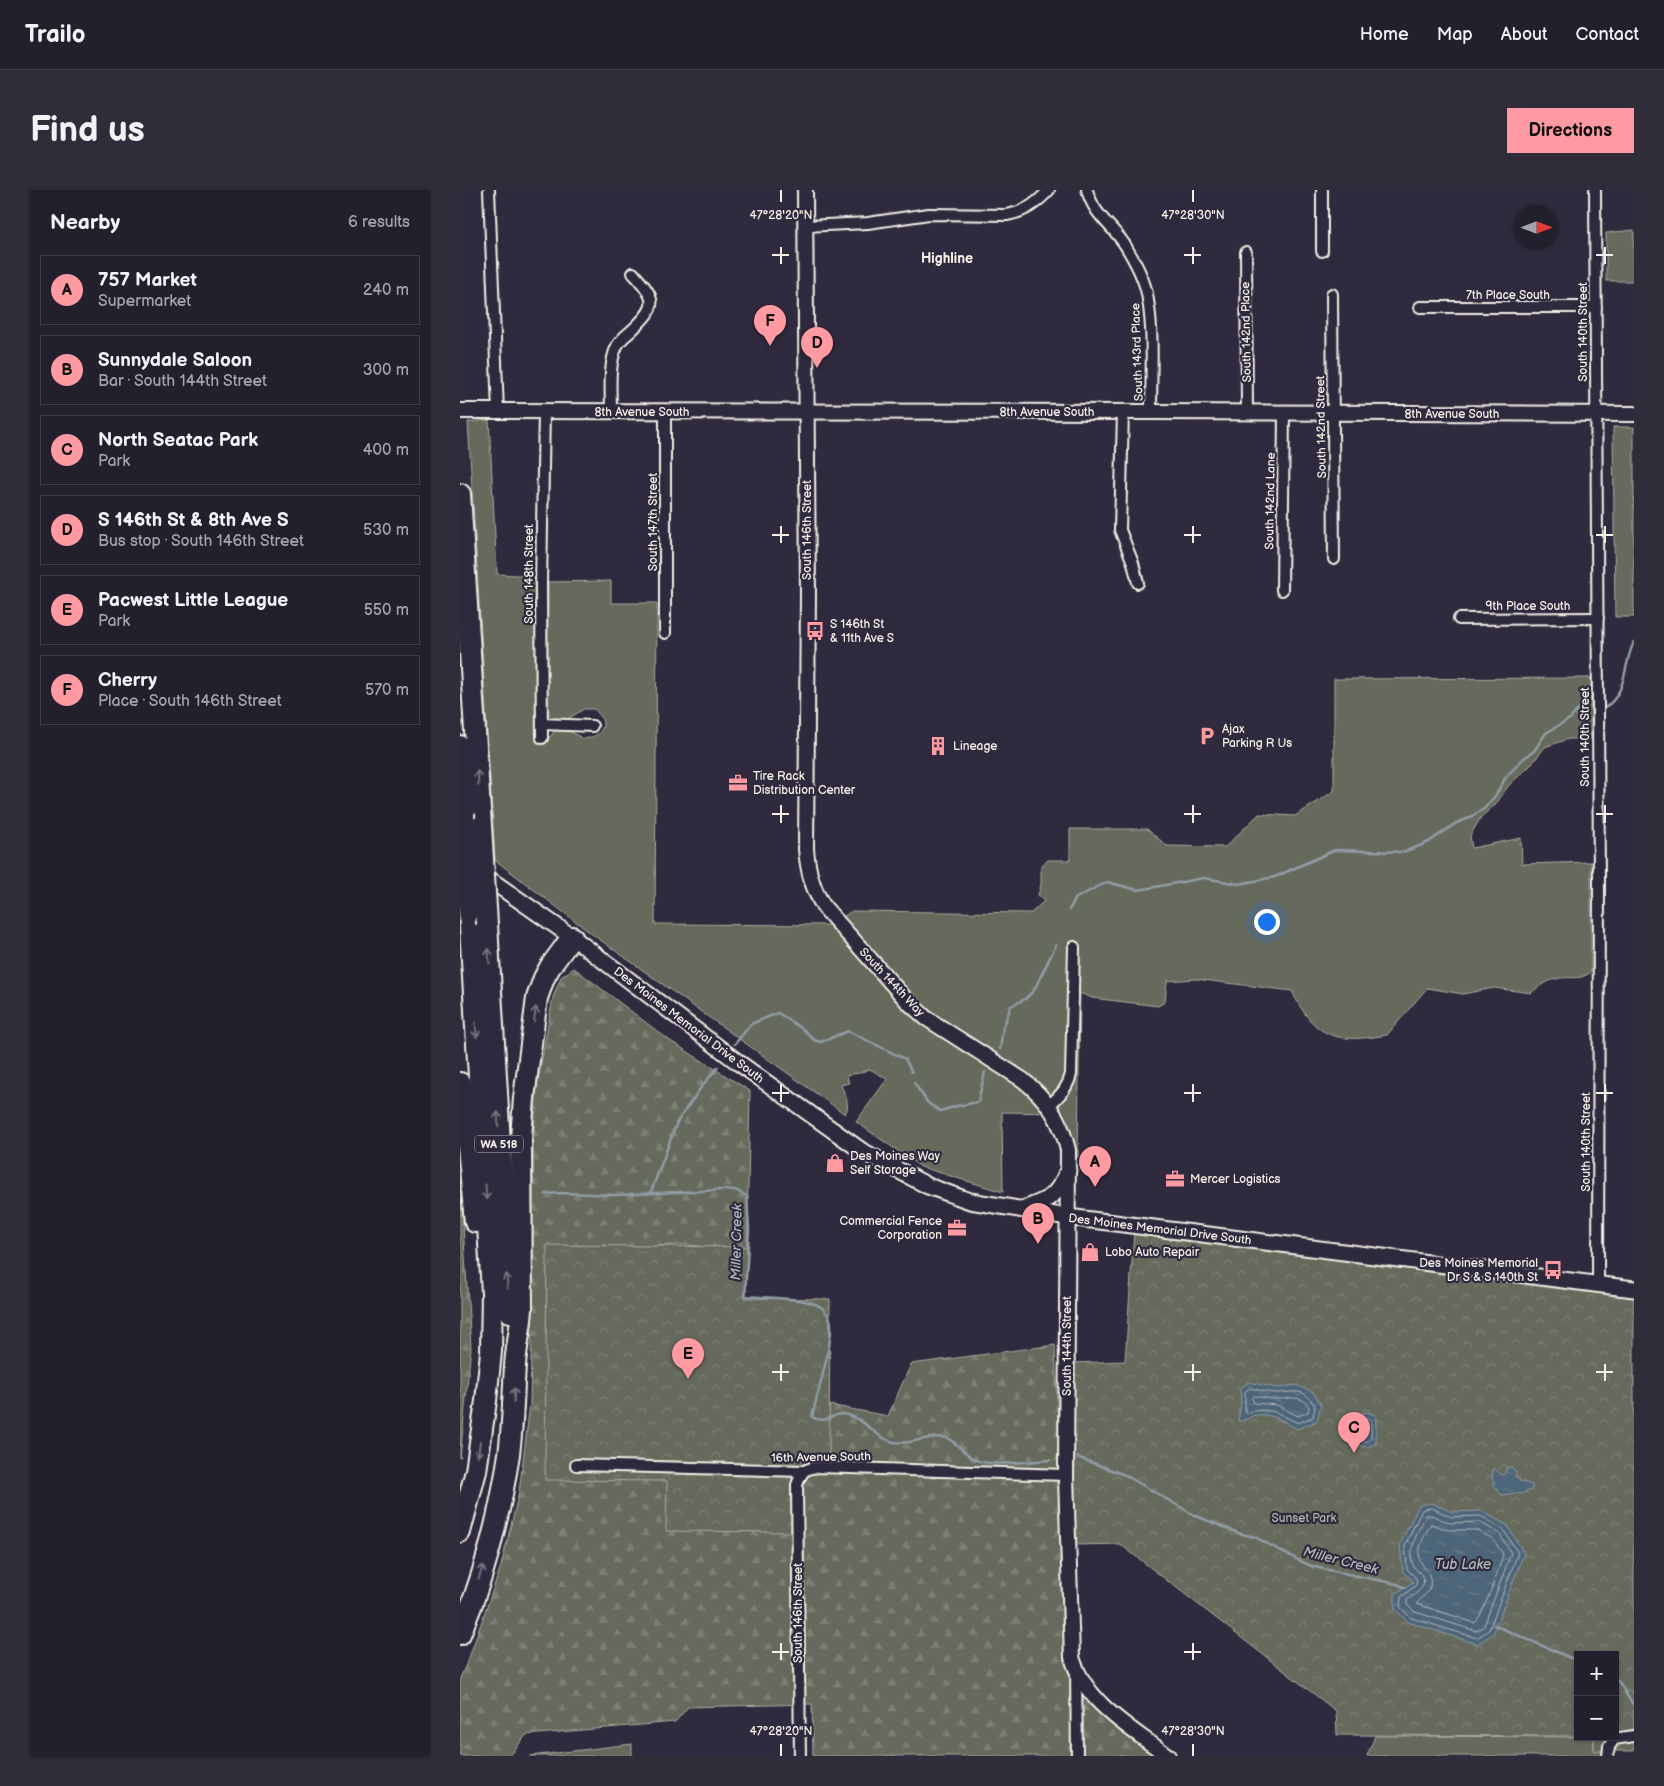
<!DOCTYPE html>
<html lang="en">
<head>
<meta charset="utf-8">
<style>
	:root { --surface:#23202e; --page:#2f2d3a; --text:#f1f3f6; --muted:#a3a3aa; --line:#403e4a; --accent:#ff9aa2 }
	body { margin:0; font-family:"Balsamiq Sans",sans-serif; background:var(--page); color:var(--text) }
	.controls { position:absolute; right:15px; bottom:15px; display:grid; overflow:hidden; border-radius:0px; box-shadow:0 1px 4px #0004 }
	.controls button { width:45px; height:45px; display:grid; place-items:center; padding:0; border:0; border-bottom:1px solid var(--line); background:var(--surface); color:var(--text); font:25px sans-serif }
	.compass { position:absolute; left:1054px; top:15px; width:45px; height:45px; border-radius:50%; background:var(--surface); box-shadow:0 1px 4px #0004; rotate:90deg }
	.you { position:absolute; left:806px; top:731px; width:18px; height:18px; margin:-12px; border:4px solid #fff; border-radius:50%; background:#1a73e8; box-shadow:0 0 0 8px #1a73e833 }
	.badge { display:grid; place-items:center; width:32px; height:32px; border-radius:50%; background:var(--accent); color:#111; font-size:16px; font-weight:700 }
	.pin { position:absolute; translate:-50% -41px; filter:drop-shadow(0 1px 2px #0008) }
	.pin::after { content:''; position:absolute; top:26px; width:18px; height:15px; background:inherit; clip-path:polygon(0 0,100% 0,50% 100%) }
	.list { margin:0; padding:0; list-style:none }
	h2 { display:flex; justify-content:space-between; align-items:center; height:65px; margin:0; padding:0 20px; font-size:21px }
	h2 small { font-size:16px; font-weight:400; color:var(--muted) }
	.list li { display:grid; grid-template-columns:32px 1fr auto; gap:15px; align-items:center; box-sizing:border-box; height:70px; margin:0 10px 10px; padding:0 10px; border:1px solid var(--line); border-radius:0px }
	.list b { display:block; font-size:19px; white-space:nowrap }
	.list p { margin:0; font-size:16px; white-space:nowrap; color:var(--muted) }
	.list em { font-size:16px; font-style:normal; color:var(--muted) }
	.map { position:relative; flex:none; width:1174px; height:1566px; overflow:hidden; border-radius:0px }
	header { display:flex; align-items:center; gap:30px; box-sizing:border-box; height:70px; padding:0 25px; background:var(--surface); border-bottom:1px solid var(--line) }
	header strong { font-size:24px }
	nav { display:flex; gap:28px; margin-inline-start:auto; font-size:18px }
	.intro { display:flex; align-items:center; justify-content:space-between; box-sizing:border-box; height:120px; padding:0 30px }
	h1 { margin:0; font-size:35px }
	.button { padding:12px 22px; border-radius:0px; background:var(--accent); color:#111; font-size:18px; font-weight:700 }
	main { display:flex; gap:30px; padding:0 30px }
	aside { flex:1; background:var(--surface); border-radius:0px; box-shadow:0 1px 4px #0004 }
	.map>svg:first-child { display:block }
	.grass { fill:#666a5c; stroke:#adaea2 }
	.forest { fill:url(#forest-firs); stroke:#adaea2 }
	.park { fill:url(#park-crowns); stroke:#adaea2 }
	.water { fill:url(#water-ripples); stroke:#909da5 }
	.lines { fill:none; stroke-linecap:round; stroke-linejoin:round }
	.shore { stroke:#b2b9bb; stroke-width:1 }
	.stream { stroke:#909da5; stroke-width:2.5 }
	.minor-casing { stroke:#f4f1e8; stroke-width:14 }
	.tertiary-casing { stroke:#f4f1e8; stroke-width:18 }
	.secondary-casing { stroke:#f4f1e8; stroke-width:19 }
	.motorway-casing { stroke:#f4f1e8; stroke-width:24 }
	.minor { stroke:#2f2a3d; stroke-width:10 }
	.tertiary { stroke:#2f2a3d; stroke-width:14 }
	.secondary { stroke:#2f2a3d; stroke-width:15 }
	.motorway { stroke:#2f2a3d; stroke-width:20 }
	.motorway-bridge-casing { stroke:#f4f1e8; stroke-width:24; stroke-linecap:butt }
	.motorway-bridge { stroke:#2f2a3d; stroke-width:20 }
	.oneway { stroke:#747079 }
	.ticks { fill:none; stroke:#f4f1e8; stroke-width:2 }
	.labels { text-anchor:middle; stroke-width:4.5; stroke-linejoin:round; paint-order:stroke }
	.shield { fill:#2f2a3d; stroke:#b9b5b5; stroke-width:1 }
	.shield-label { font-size:11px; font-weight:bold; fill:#f4f1e8 }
	.street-label { font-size:12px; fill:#f4f1e8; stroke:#2f2a3d }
	.poi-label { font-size:12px; fill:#f4f1e8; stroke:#2f2a3d; text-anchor:start }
	.park-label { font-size:12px; fill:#b4b4a9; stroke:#2f2a3d }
	.neighbourhood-label { font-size:14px; font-weight:bold; fill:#f4f1e8; stroke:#2f2a3d }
	.water-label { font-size:14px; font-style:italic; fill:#b2b9bb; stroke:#2f2a3d }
	.ticks-label { font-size:12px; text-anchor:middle; fill:#f4f1e8; stroke:#2f2a3d; stroke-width:4.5; stroke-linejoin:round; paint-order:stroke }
</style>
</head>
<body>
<header>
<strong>Trailo</strong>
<nav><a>Home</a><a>Map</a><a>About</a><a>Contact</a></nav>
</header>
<div class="intro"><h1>Find us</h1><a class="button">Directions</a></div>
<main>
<aside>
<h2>Nearby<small>6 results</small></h2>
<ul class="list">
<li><span class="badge">A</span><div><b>757 Market</b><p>Supermarket</p></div><em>240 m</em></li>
<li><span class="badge">B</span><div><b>Sunnydale Saloon</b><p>Bar · South 144th Street</p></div><em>300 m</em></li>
<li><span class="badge">C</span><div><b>North Seatac Park</b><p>Park</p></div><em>400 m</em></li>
<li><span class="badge">D</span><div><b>S 146th St &amp; 8th Ave S</b><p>Bus stop · South 146th Street</p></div><em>530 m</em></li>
<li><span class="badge">E</span><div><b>Pacwest Little League</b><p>Park</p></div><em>550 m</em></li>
<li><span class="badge">F</span><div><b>Cherry</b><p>Place · South 146th Street</p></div><em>570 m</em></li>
</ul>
</aside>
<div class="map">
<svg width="1174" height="1566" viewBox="0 0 1174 1566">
	<defs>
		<pattern id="forest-firs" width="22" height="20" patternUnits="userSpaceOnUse" patternTransform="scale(1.25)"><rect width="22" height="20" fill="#666a5c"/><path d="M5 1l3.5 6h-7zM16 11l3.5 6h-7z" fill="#7c8073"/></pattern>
		<pattern id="park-crowns" width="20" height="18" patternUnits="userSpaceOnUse" patternTransform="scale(1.25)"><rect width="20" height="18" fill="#666a5c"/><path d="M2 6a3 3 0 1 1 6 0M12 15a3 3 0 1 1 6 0" fill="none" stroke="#7c8073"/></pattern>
		<pattern id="water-ripples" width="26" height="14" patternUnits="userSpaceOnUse" patternTransform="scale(1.25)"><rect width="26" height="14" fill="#4e6578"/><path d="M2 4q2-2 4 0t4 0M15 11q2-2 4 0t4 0" fill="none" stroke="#687c8b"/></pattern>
	</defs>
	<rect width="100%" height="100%" fill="#2f2a3d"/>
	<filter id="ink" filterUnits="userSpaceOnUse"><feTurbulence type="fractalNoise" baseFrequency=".02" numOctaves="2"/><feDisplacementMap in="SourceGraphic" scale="10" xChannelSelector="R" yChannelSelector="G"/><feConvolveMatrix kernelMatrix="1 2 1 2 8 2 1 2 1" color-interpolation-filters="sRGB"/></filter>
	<g filter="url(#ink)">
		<g class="grass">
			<path d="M1174,40V91H1146V43Z"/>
			<path d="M29,230L37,384L77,386L76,547H90L95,540L110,541L123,549C142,547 151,534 134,519H124L108,529L92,528L87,521L88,392L151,391V413H197L195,734L370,735L392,721L571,723L584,711L578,705L581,695V676L588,670H610V639H687L707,656L765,657L799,624L835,626L874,601V489L1131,488V549H1108L1085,557L1070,576L1049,595L1036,614L1021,627L1010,646L1012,658L1061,648L1062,674L1131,672V782C1118,792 1110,785 1096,789C1086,791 1078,797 1071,803L1034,798L1003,804L967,798L927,845C878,853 855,850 832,801L735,789L707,791L705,812L698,816L632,808L620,803L618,967H600L595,923L542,922L543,1002L461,977L396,932L427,889L410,879L396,884V883L387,886L389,893L381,895C385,905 391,915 385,924L136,747L35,670L8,232Z"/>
			<path d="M1153,237H1174V427H1155Z"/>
			<path d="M915,1546L1134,1547V1561H1144V1566H907Z"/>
			<path d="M172,1554V1566H70Z"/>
		</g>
		<g class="forest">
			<path d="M114,778L209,850L290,901L286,1094C282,1087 279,1080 274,1074C249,1043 189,1058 154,1062L328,1285L364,1214L428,1226L451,1174L595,1155L607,1477L624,1511L697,1566H353L352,1514L228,1517L215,1532L66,1545L50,1566H0V1488L9,1468L41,1376L59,1302L70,1214L73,1073V956L77,896L93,807L101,787Z"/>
			<path d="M0,991L11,1157L0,1268Z"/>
		</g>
		<g class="park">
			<path d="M674,1043L1174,1106V1561H1134V1547H1155V1465H1118V1546L877,1545L876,1521L660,1354L615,1355L613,1173L665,1171Z"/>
			<path d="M87,1055L287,1057L286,1108L370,1109L369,1270H332L331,1342L206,1341L207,1291L85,1290Z"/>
		</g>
		<g class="water">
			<path d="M788,1192L818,1198L836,1195L853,1202L861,1215L857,1231L837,1239C825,1232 812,1223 796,1225C789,1226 786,1232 778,1231L781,1212L780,1199Z"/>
			<path d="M906,1222L916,1225V1253L908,1257L895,1255L896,1244L889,1236L894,1229Z"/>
			<path d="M1051,1277L1056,1282L1055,1286L1060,1291L1072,1295V1300L1060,1304L1055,1303L1042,1305C1034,1298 1030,1289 1034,1278L1042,1285L1045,1284L1046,1278Z"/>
			<path d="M972,1313L992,1322L1021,1321L1047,1335L1064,1363L1033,1444L1017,1454L948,1432L935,1419V1404L953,1392L943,1382L940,1354L959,1315Z"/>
		</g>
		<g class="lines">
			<g class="shore">
				<path d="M790,1198C799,1200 809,1203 818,1203C836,1203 843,1196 855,1216L853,1227L838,1233C816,1223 811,1216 786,1223L785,1220V1202Z"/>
				<path d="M794,1206C802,1207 811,1210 819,1209C831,1209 841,1204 849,1217L848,1222L838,1226L817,1215L794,1213L792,1208Z"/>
				<path d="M906,1228L910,1229L911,1231V1249L906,1252L901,1250V1242L896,1236L898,1233Z"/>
				<path d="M972,1318L991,1327L1021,1326L1043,1339L1058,1363L1029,1440L1017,1448L951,1428L940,1417L941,1407L955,1396L957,1392L956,1388L947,1379L945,1355L962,1320Z"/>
				<path d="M967,1325H971L990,1333L1019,1332L1039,1343L1051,1363L1024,1436L1016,1441L955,1422L947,1415V1410C955,1404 968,1397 962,1386C960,1382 956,1380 954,1377C946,1363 959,1337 967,1325Z"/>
				<path d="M971,1334L989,1340H1017L1033,1349L1043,1364C1041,1374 1022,1427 1015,1433L957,1414C960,1407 969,1404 970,1396C972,1386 967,1382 962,1374C954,1363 965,1344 971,1334Z"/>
			</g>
			<g class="stream">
				<path d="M1146,517C1168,501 1163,474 1174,452"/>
				<path d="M609,720L616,708L647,692L678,700L744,688L779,694L815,687L875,660L944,662L969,652L996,633L1007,629L1024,619L1035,606L1046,587L1064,568L1074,561L1086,543L1111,528L1118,519L1126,517"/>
				<path d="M275,854L291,834L318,823L344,840L354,850L361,852L388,841L445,869L452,882"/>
				<path d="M540,859L543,838L551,816L565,809L574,800L596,755"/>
				<path d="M454,893L468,913L480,921L497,916L518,912L525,882"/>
				<path d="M191,1002L217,932L242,896L258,877"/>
				<path d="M86,1004L104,1003L154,1005L261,1000H275L287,1006L289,1039L285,1106C304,1108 347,1107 361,1117C364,1119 369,1126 370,1129C376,1143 356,1208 352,1227C367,1236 374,1220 388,1225C405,1229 414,1246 430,1251C449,1257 467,1244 487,1248C494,1250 505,1264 514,1269C530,1278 571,1271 590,1270"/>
				<path d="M617,1267L665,1285L734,1325L778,1343L795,1347L838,1370L854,1377L937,1394L946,1398"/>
				<path d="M1034,1435L1118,1471"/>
				<path d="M1155,1488C1165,1497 1166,1508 1174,1515"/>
			</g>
			<g class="minor-casing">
				<g id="minor">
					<path d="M29,0L38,221"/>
					<path d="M627,0C635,29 656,37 668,60C677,75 686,92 688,110C694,146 691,185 691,222"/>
					<path d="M1135,0L1139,691L1138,1094"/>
					<path d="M345,36L408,33L469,24L547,25C565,22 577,13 589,0"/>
					<path d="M862,61V0"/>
					<path d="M786,62L787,222"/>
					<path d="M872,104L874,369"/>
					<path d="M960,117H1136"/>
					<path d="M151,221C151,201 148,175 157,156C160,150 165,146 170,142C198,116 198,111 173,83"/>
					<path d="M663,222L660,340L673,373L678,393"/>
					<path d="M822,400L824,223"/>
					<path d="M999,429L1138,428"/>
					<path d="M205,443V222"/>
					<path d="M82,534L132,536"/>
					<path d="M82,548L81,395L84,221"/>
					<path d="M590,915C600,905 608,898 611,884L614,757"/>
					<path d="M116,1275L344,1281L351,1278L360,1277L606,1285"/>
					<path d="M616,1480L617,1566"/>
					<path d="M340,1566L337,1295L340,1287L344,1281"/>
					<path d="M1148,1566L1149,1557L1154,1549L1174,1546"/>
				</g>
			</g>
			<g class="tertiary-casing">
				<g id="tertiary">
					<path d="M345,0L348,404L346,659C348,681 352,698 364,717L449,813L466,828L563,890C587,909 601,930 608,960L606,1287L612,1467C625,1513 672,1539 708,1566"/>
					<path d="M0,221L691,222L1174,224"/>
				</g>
			</g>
			<g class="secondary-casing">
				<g id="secondary">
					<path d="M19,682L112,747L279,873L402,961L468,996L510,1011L608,1027L1174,1099"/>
					<path d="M563,1019C589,1010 598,1006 608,980"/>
				</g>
			</g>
			<g class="motorway-casing">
				<g id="motorway">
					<path d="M0,304L21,636"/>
					<path d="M0,556L4,624"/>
					<path d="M27,734L50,1122"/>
					<path d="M0,893L7,946L15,1032"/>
					<path d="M0,1342L16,1281L26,1211L31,1162L32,1103L9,721"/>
					<path d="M0,1444C24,1388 40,1324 49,1264C53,1234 53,1205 55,1176C56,1157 61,1138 62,1119L61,948L64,908L77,808L84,788L90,777L112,747"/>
				</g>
			</g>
			<use href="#minor" class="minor"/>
			<use href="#tertiary" class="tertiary"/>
			<use href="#secondary" class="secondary"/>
			<use href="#motorway" class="motorway"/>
			<g class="motorway-bridge-casing">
				<g id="motorway-bridge">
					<path d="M4,624L9,721"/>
					<path d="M21,636L27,734"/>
				</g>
			</g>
			<use href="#motorway-bridge" class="motorway-bridge"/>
		</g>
		<defs><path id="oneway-shaft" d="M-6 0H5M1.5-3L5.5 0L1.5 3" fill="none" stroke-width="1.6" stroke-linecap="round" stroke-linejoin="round" transform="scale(1.25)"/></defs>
		<g class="oneway">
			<use href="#oneway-shaft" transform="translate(18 588) rotate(-94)"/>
			<use href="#oneway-shaft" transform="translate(29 766) rotate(-93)"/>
			<use href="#oneway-shaft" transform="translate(75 824) rotate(-83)"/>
			<use href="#oneway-shaft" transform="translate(16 840) rotate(86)"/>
			<use href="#oneway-shaft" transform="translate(38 929) rotate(-93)"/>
			<use href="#oneway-shaft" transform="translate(26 1002) rotate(86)"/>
			<use href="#oneway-shaft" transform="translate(47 1091) rotate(-94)"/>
			<use href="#oneway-shaft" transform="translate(54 1205) rotate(-88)"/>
			<use href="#oneway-shaft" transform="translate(19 1259) rotate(98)"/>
			<use href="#oneway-shaft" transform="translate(21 1382) rotate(-72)"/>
		</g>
	</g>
	<path class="ticks" d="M321,0V12M733,0V12M321,57V74M733,57V74M1145,57V74M312,65H329M724,65H741M1136,65H1153M321,336V353M733,336V353M1145,336V353M312,345H329M724,345H741M1136,345H1153M321,615V633M733,615V633M1145,615V633M312,624H329M724,624H741M1136,624H1153M321,894V912M733,894V912M1145,894V912M312,903H329M724,903H741M1136,903H1153M321,1174V1191M733,1174V1191M1145,1174V1191M312,1182H329M724,1182H741M1136,1182H1153M321,1453V1470M733,1453V1470M312,1462H329M724,1462H741M321,1554V1566M733,1554V1566"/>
	<defs>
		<g id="bus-bare" transform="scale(1.5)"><path d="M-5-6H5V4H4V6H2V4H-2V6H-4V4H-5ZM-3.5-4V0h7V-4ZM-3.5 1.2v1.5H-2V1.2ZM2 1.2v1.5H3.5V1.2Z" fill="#ff9aa2" stroke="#2f2a3d" stroke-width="2.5" paint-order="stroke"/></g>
		<g id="parking-bare" transform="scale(1.5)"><path d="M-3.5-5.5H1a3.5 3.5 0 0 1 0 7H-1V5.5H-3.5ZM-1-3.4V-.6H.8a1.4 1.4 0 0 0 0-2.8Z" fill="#ff9aa2" stroke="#2f2a3d" stroke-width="2.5" paint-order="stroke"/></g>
		<g id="building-bare" transform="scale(1.5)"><path d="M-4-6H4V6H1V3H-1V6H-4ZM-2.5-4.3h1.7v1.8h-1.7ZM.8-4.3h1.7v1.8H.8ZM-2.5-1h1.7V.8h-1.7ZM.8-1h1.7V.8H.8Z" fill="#ff9aa2" stroke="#2f2a3d" stroke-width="2.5" paint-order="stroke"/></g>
		<g id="office-bare" transform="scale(1.5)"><path d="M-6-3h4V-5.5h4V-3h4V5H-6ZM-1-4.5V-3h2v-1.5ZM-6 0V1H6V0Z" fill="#ff9aa2" stroke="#2f2a3d" stroke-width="2.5" paint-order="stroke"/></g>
		<g id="shop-bare" transform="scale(1.5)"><path d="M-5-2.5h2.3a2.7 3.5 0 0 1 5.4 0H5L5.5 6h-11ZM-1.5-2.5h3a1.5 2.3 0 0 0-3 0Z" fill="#ff9aa2" stroke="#2f2a3d" stroke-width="2.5" paint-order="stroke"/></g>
	</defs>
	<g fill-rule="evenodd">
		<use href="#bus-bare" x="355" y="441"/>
		<use href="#parking-bare" x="747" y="546"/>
		<use href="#building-bare" x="478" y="556"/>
		<use href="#office-bare" x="278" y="593"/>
		<use href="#shop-bare" x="375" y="973"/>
		<use href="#office-bare" x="715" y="989"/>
		<use href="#office-bare" x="497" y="1038"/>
		<use href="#shop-bare" x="630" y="1062"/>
		<use href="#bus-bare" x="1093" y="1080"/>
	</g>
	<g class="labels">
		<rect class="shield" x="15" y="945.5" width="48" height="17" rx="4"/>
		<g class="shield-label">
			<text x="39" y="958">WA 518</text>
		</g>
		<g class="street-label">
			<text x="1048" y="109">7th Place South</text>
			<text transform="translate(786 142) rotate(-91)" y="4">South 142nd Place</text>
			<text transform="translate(1123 142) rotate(-90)" y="4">South 140th Street</text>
			<text transform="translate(677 162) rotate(-92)" y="4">South 143rd Place</text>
			<text x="182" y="226">8th Avenue South</text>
			<text x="587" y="226">8th Avenue South</text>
			<text x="992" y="228">8th Avenue South</text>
			<text transform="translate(861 237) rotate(-91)" y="4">South 142nd Street</text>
			<text transform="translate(810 311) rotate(-89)" y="4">South 142nd Lane</text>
			<text transform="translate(193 332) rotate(-90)" y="4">South 147th Street</text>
			<text transform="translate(347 340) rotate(-90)" y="4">South 146th Street</text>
			<text transform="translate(69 384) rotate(-90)" y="4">South 148th Street</text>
			<text x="1068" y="420">9th Place South</text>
			<text transform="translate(1125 547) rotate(-90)" y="4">South 140th Street</text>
			<text transform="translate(432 792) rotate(47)" y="4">South 144th Way</text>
			<text transform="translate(229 835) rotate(37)" y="4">Des Moines Memorial Drive South</text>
			<text transform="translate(1126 952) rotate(-90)" y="4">South 140th Street</text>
			<text transform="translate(700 1039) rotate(7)" y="4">Des Moines Memorial Drive South</text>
			<text transform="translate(607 1156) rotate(-90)" y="4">South 144th Street</text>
			<text transform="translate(361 1267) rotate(-1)" y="4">16th Avenue South</text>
			<text transform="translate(338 1423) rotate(-90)" y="4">South 146th Street</text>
		</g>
		<g class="poi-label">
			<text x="370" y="438">S 146th St<tspan x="370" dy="14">&amp; 11th Ave S</tspan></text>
			<text x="762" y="543">Ajax<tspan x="762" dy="14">Parking R Us</tspan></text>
			<text x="493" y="560">Lineage</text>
			<text x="293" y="590">Tire Rack<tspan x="293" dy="14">Distribution Center</tspan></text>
			<text x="390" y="970">Des Moines Way<tspan x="390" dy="14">Self Storage</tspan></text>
			<text x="730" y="993">Mercer Logistics</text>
			<text x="482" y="1035" text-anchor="end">Commercial Fence<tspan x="482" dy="14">Corporation</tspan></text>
			<text x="645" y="1066">Lobo Auto Repair</text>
			<text x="1078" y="1077" text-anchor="end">Des Moines Memorial<tspan x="1078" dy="14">Dr S &amp; S 140th St</tspan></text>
		</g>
		<g class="park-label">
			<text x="844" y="1332">Sunset Park</text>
		</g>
		<g class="neighbourhood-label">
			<text x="487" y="73">Highline</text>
		</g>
		<g class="water-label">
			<text transform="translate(276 1052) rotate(-89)" y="5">Miller Creek</text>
			<text transform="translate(881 1370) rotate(14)" y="5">Miller Creek</text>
			<text x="1003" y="1379">Tub Lake</text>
		</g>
	</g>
	<g class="ticks-label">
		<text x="321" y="29">47°28'20"N</text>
		<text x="733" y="29">47°28'30"N</text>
		<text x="321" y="1545">47°28'20"N</text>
		<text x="733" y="1545">47°28'30"N</text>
	</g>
</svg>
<div class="controls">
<button>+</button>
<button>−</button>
</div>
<svg class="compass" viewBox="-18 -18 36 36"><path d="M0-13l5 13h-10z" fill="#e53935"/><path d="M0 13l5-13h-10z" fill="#a3a3aa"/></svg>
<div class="you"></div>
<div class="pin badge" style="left:635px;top:997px">A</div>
<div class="pin badge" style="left:578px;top:1054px">B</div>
<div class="pin badge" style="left:894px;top:1263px">C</div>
<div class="pin badge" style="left:357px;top:178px">D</div>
<div class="pin badge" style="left:228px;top:1189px">E</div>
<div class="pin badge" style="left:310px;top:156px">F</div>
</div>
</main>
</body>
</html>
